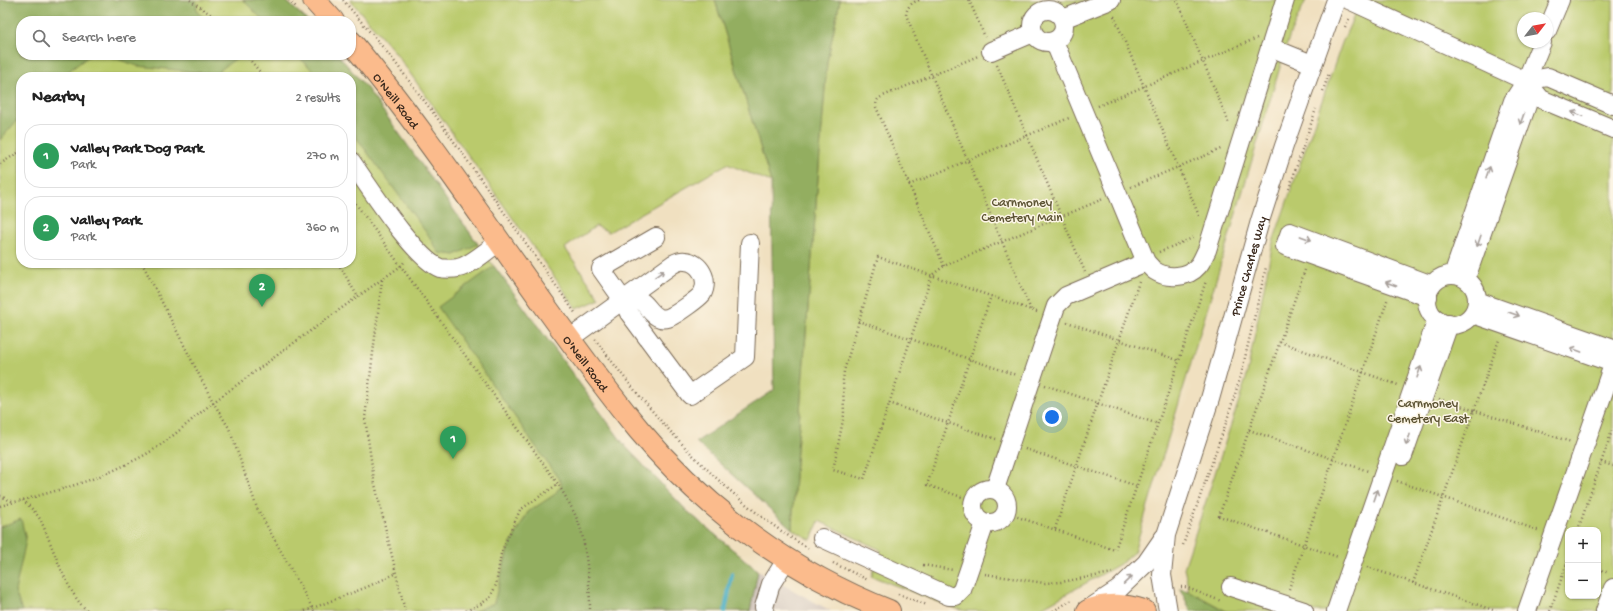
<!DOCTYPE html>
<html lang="en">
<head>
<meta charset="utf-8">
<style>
	:root { --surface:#fff; --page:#f2f2f2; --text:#222; --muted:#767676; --line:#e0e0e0; --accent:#b5179e }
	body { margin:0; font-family:"Gochi Hand",sans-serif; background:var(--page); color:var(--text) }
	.controls { position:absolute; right:12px; bottom:12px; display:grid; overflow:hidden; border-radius:8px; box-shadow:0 1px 3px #0004 }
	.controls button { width:36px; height:36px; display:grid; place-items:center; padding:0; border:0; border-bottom:1px solid var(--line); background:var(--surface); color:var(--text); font:20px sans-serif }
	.compass { position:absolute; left:1517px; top:12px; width:36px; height:36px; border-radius:50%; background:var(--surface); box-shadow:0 1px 3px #0004; rotate:59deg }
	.you { position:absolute; left:1052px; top:417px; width:14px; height:14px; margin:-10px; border:3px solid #fff; border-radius:50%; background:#1a73e8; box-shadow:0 0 0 6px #1a73e833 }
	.badge { display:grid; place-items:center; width:26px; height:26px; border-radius:50%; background:var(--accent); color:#fff; font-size:13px; font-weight:700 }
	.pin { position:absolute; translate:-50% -33px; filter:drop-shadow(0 1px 2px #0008) }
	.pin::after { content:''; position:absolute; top:21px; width:14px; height:12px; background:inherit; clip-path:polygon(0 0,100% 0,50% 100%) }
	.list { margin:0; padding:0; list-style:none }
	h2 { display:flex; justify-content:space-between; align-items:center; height:52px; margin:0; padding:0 16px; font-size:17px }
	h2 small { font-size:13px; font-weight:400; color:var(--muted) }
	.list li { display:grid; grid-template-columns:26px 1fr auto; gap:12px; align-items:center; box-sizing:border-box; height:64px; margin:0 8px 8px; padding:0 8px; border:1px solid var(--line); border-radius:16px }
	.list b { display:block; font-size:15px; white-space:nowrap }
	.list p { margin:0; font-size:13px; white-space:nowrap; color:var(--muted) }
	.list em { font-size:13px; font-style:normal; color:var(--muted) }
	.icon { flex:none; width:22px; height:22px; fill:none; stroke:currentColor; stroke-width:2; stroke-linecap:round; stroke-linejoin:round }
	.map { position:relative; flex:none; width:1613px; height:611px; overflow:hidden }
	.search { position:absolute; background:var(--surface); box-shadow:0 1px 3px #0004; left:16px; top:16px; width:340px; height:44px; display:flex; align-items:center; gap:10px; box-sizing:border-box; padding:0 14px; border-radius:16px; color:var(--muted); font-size:15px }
	.panel { position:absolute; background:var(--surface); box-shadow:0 1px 3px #0004; left:16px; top:72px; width:340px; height:196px; border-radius:16px }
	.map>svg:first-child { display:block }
	.industrial { fill:#cec1ba }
	.green { fill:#baca6c; stroke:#7a7a45; fill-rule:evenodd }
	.forest { fill:#93ae60; stroke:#676c3f }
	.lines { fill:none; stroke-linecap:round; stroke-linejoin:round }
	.stream { stroke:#43abc3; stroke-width:4.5 }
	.minor-casing { stroke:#7a6a57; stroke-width:20 }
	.major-casing { stroke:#7a6a57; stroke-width:24 }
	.path { stroke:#7a6a57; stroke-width:2.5; stroke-dasharray:1 3; stroke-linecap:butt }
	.minor { stroke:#fff; stroke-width:18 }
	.major { stroke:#fbbb8c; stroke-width:22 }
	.oneway { stroke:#a79f9a }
	.labels { text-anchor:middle; stroke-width:3; stroke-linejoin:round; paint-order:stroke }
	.street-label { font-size:13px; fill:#3b2a1e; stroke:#fcf5e5 }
	.park-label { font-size:13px; fill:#5b5232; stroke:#fcf5e5 }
</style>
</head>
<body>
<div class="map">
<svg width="1613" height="611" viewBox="0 0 1613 611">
	<rect width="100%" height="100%" fill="#fcf5e5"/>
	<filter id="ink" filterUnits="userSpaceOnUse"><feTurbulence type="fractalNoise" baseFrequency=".025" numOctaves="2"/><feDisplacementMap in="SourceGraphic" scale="8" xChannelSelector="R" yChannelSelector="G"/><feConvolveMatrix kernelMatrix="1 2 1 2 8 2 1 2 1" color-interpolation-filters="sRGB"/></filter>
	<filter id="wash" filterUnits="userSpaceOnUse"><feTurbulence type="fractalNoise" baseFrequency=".012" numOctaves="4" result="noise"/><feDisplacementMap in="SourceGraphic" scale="16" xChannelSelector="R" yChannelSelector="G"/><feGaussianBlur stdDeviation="0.9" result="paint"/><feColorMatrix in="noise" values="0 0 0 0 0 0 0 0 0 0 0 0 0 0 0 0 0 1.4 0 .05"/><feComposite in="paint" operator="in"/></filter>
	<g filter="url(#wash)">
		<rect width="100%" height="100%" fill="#f0e0c0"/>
		<path class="industrial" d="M758,571L831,611H750Z"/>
		<g class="green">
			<path d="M0,0H285L308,21H21V55H338L347,65L625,446L687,511L758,571L750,611H0ZM21,77H351V263H21Z"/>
			<path d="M350,0H715L771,182L727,164L609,232L596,226L565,248L600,299L577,309L395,52Z"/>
			<path d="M840,0H1306L1290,34L1134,552L1120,564L1036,611H966L957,609L871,576L881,550L819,521L811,540L792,529L795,476L827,62Z"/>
			<path d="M1361,0H1613V611H1226L1189,591L1184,568L1246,379L1273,242L1342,43ZM1523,18H1547V42H1523ZM1568,530H1598V596H1568Z"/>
		</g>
		<g class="forest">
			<path d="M0,0H196L197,12L208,21H21V55H90L61,77H21V116L0,140Z"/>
			<path d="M243,0H285L308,21H264Z"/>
			<path d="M715,0H840L827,62L795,476L792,529L696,442L774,390L771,182Z"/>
			<path d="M105,55H238L239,56L215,74L138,66Z"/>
			<path d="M297,55H338L366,87L478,244L455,255L439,253L428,235L351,130V77H316L311,69Z"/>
			<path d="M494,266L625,446L687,511L758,571L750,611H475L494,603L508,549L528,512L554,495L562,484L438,307Z"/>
			<path d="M21,519L26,540L15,591L22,611H0V527Z"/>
			<path d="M1180,589L1189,591L1226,611H1191Z"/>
		</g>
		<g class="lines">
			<path class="stream" d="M725,611L732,574"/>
		</g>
	</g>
	<g filter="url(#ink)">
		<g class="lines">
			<g class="minor-casing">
				<g id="minor">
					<path d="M1349,0L1526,81L1541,99L1613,129"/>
					<circle cx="1048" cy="26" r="16"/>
					<path d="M1063,19L1111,0"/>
					<path d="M1547,31L1560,0"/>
					<path d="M1054,41L1146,262C1149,265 1152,269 1155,271C1167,279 1188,278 1198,266C1202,262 1204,255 1207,250L1285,0"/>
					<path d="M1270,47L1312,64"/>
					<path d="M991,51L1033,33"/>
					<path d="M1526,81L1548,77L1613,105"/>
					<path d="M351,161C368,185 415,259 440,268C444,269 454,269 458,268C470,266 489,249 499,242"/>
					<path d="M656,237L601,269L623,300L629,313L690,395L745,357L750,243"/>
					<path d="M1453,275L1513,101L1526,81L1542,42"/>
					<circle cx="1452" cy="300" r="25"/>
					<path d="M1466,278L1527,105L1526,81"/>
					<path d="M1428,297L1285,246L1290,232L1432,285"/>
					<path d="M1477,301L1613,349"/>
					<path d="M1473,314L1613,363"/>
					<path d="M569,339L673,264C677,262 681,260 685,261C700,262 710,280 702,294C698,299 678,313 672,316C669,318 664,319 660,318C650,315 648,304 639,300C636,298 631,298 627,297"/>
					<path d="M1403,456L1449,324"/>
					<circle cx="990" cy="506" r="17"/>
					<path d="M995,489L1056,306L1066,296L1146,262"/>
					<path d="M822,538L949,596H956L962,590L985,523"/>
					<path d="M1231,587L1304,611"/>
					<path d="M1090,608L1119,589L1146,563L1164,537"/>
					<path d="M765,611L764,607L771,584L786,560"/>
					<path id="s1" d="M1168,611L1162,575L1166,535L1210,399L1260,221L1284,146L1336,0"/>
					<path d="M1336,611L1437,319"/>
					<path d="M1527,611L1613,365"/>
					<path d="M1605,611L1613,588"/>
				</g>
			</g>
			<g class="major-casing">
				<g id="major">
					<path d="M314,0L333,21"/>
					<path id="s2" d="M351,42C420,125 480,215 543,303C574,346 605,389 639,430C706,510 792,573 889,611"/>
					<path d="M1088,611C1107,603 1124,605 1144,611"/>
				</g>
			</g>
			<g class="path">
				<path d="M190,0L213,16L217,21"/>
				<path d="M289,0L297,8"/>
				<path d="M343,0L391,57L438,119L576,314"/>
				<path d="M919,0C911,3 907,7 906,15L1031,310"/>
				<path d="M969,0L985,37"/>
				<path d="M1177,0L1229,123"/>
				<path d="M1114,16L1200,218"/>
				<path d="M1345,27L1350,17"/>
				<path d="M246,55L264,77"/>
				<path d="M997,65L1085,272"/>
				<path d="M1323,91L1329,73"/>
				<path d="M1098,106L1257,38"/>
				<path d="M0,164L21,151"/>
				<path d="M909,185L1069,118"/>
				<path d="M1131,187L1223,148"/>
				<path d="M1289,189L1316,109"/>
				<path d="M351,197L558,484C567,499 578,517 582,534C587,558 590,587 590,611"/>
				<path d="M1159,252L1195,237"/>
				<path d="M142,263L213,402L229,428L257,508L314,611"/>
				<path d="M338,263L358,297"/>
				<path d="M944,266L876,107C876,101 877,99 883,96L978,56"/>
				<path d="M1305,270L1219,516L1338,557"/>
				<path d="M382,280L365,418L374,480L405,611"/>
				<path d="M1037,312C984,294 931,275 878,257L844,371L843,380L844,415L833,470L864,479L932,275L944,266L1103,199"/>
				<path d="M858,321L1016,375"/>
				<path d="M1067,322L1180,361"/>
				<path d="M595,339C650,414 727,501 808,548"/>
				<path d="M1280,342L1398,385"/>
				<path d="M1045,385L1158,424"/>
				<path d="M1439,399L1571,442"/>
				<path d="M889,403L996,439"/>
				<path d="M1249,430L1368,471"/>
				<path d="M1025,449L1137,486"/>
				<path d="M1601,462L1613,466"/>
				<path d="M1397,481L1540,531"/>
				<path d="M0,496L14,502"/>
				<path d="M23,500C29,506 37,513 41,521C52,544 68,597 88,611"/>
				<path d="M973,501L927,485L991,296"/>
				<path d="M0,506C48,493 92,483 137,459C166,445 189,421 215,401C276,356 338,310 401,266L405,261"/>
				<path d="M1006,513L1115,550L1206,281"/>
				<path d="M1055,529L1139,282"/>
				<path d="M1578,530L1613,428"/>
				<path d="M1183,545L1226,423L1241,375L1266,267"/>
				<path d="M833,563L868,580"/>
				<path d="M923,565L953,570"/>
				<path d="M1367,567L1496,611"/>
				<path d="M1598,569L1609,573"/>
				<path d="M985,574L1044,583L1061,582L1112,573"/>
				<path d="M1413,583L1499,340"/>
				<path d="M1181,587H1185L1221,601"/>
				<path d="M1289,589L1388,298"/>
				<path d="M898,594L927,605"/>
				<path d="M305,611L367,587L397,573"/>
				<path d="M466,611L479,605L490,598L496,585L501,553L520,510L558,484"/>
				<path d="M1053,611L1072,600"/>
				<path d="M1550,611L1568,560"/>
			</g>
			<use href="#minor" class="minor"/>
			<use href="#major" class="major"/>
		</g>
		<defs><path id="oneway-shaft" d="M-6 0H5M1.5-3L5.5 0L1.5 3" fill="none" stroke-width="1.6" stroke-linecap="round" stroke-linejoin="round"/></defs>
		<g class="oneway">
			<use href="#oneway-shaft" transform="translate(1577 114) rotate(-157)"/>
			<use href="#oneway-shaft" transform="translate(1522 119) rotate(110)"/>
			<use href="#oneway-shaft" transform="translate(1488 172) rotate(-71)"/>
			<use href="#oneway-shaft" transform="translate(1306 238) rotate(20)"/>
			<use href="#oneway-shaft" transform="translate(1479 241) rotate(109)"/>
			<use href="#oneway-shaft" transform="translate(659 274) rotate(-36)"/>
			<use href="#oneway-shaft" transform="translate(1391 284) rotate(-160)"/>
			<use href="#oneway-shaft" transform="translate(1514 314) rotate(20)"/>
			<use href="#oneway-shaft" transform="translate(1576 350) rotate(-160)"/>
			<use href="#oneway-shaft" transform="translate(1419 372) rotate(-71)"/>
			<use href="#oneway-shaft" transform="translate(1408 440) rotate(110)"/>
			<use href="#oneway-shaft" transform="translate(1376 495) rotate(-71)"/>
			<use href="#oneway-shaft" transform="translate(1128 580) rotate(-43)"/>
		</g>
	</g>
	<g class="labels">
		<g class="street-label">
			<text dy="5" stroke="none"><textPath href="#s2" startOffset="74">O'Neill Road</textPath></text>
			<text dy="5" stroke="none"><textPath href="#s1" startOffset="358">Prince Charles Way</textPath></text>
			<text dy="5" stroke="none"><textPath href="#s2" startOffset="398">O'Neill Road</textPath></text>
		</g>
		<g class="park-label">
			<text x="1022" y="206">Carnmoney<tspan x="1022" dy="15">Cemetery Main</tspan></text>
			<text x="1428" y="407">Carnmoney<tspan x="1428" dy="15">Cemetery East</tspan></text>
		</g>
	</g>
</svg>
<div class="controls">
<button>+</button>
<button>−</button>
</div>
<svg class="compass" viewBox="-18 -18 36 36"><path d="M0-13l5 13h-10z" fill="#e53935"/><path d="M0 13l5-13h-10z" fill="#767676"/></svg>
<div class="you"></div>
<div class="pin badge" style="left:453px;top:459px;background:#2e9e5b">1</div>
<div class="pin badge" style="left:262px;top:307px;background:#2e9e5b">2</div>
<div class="search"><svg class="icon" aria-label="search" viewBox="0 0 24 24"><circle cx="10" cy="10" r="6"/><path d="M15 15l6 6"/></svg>Search here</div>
<section class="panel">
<h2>Nearby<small>2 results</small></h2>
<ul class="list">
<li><span class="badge" style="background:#2e9e5b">1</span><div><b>Valley Park Dog Park</b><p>Park</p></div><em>270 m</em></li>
<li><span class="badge" style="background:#2e9e5b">2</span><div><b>Valley Park</b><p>Park</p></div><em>360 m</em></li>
</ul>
</section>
</div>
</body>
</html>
